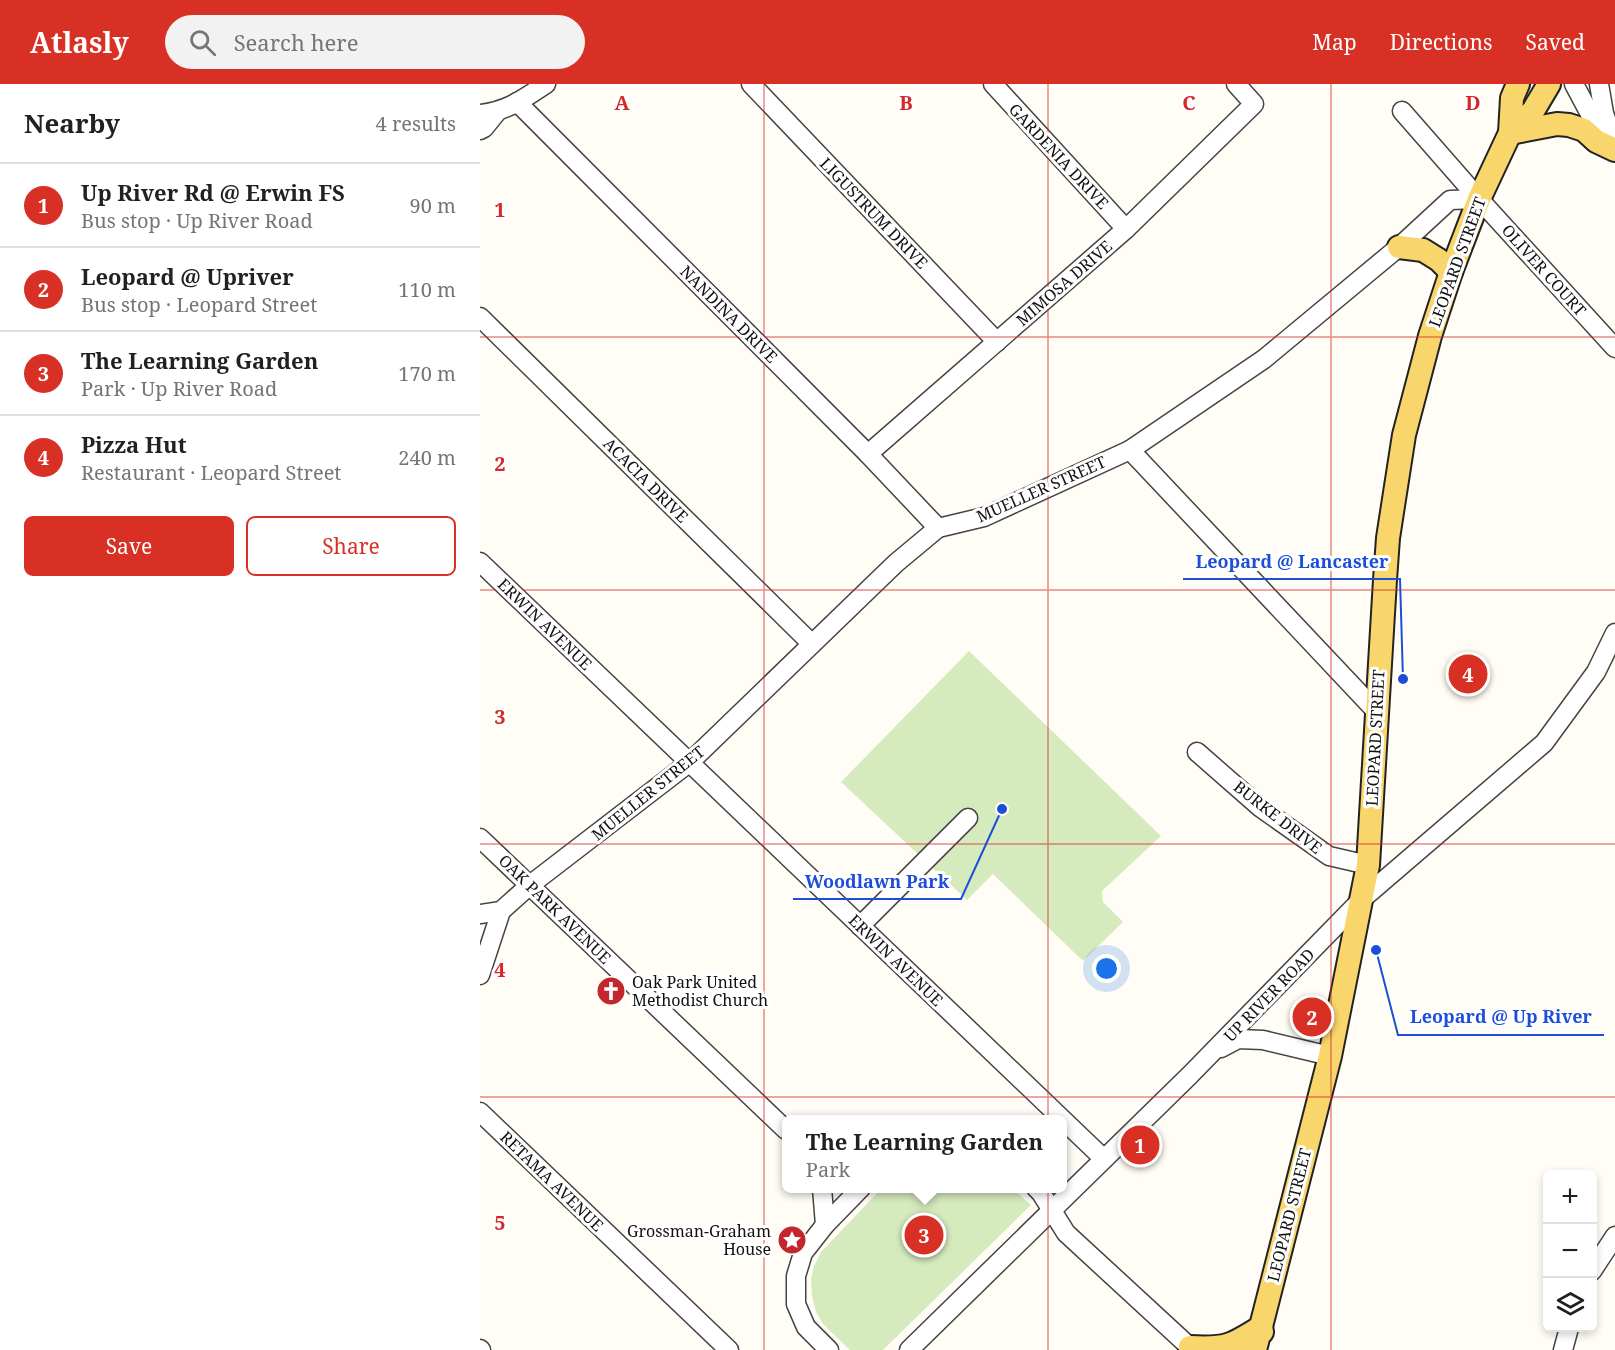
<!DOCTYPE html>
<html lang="en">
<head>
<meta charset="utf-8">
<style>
	:root { --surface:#fff; --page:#f2f2f2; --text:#202124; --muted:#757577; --line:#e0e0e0; --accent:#d93025 }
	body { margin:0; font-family:"Noto Serif",serif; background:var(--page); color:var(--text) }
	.controls { position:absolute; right:18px; bottom:18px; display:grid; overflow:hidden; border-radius:9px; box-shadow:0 3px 9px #0003 }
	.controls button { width:54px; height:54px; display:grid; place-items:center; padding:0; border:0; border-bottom:2px solid var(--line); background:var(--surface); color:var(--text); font:30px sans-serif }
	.you { position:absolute; left:627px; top:885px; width:21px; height:21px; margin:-15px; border:4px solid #fff; border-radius:50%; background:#1a73e8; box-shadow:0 0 0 9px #1a73e833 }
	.badge { display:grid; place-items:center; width:39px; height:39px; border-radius:50%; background:var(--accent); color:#fff; font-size:20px; font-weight:700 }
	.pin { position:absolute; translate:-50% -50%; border:3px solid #fff; box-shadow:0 2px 6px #0006 }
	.popup { position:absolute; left:302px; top:1031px; width:285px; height:78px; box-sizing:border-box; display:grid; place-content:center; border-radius:9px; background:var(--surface); filter:drop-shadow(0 2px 4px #0005); font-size:20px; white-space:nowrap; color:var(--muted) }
	.popup b { font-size:22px; color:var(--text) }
	.popup::after { content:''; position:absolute; left:50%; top:100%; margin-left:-12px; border:12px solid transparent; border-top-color:var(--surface) }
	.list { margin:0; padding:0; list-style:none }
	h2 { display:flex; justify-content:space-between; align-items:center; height:78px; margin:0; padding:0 24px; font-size:26px }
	h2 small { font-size:20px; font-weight:400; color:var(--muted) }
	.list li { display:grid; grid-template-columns:39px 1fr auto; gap:18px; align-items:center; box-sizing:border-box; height:84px; padding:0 24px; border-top:2px solid var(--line) }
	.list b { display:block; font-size:22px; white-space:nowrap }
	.list p { margin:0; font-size:20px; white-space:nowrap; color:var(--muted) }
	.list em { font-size:20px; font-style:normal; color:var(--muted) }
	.actions { display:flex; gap:12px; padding:18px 24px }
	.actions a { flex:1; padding:14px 0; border:2px solid var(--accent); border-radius:9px; text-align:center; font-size:21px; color:var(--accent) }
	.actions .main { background:var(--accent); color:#fff }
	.icon { flex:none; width:33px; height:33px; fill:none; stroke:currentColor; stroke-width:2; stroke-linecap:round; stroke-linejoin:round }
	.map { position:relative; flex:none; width:1135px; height:1266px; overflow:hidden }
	header { display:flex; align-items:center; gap:36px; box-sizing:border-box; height:84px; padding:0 30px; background:var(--accent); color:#fff }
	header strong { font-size:28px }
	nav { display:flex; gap:33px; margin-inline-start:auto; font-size:21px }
	.search { width:420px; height:54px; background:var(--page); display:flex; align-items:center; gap:15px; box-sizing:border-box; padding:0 21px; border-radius:33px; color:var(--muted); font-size:22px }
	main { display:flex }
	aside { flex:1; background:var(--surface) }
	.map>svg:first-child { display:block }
	.green { fill:#d5ebbd }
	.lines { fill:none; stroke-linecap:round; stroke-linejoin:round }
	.minor-casing { stroke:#444; stroke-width:21 }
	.major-casing { stroke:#222; stroke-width:26 }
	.minor { stroke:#fff; stroke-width:18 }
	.major { stroke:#f9d66b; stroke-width:22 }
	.grid { fill:none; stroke:#d62828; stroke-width:1.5; stroke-opacity:0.55 }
	.labels { text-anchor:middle; stroke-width:6; stroke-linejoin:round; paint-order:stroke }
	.street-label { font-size:16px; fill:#111; stroke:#fff }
	.poi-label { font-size:16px; fill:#111; stroke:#fff; text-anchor:start }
	.grid-label { font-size:20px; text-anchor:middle; font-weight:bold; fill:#d62828; stroke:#fff; stroke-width:6; stroke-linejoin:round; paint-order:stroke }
	.leader { fill:none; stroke:#1d4ed8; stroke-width:2 }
	.callout-dot { fill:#1d4ed8; stroke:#fff; stroke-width:2 }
	.callout-label { font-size:18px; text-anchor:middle; font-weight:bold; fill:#1d4ed8; stroke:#fff; stroke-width:6; stroke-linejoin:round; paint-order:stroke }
</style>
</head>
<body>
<header>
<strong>Atlasly</strong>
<div class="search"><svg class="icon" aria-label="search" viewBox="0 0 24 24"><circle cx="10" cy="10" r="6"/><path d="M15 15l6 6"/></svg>Search here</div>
<nav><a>Map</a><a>Directions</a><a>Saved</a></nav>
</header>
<main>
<aside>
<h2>Nearby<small>4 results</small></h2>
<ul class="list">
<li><span class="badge">1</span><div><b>Up River Rd @ Erwin FS</b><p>Bus stop · Up River Road</p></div><em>90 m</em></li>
<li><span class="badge">2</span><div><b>Leopard @ Upriver</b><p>Bus stop · Leopard Street</p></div><em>110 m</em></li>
<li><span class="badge">3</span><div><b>The Learning Garden</b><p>Park · Up River Road</p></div><em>170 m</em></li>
<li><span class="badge">4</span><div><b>Pizza Hut</b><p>Restaurant · Leopard Street</p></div><em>240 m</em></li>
</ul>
<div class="actions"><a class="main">Save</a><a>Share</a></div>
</aside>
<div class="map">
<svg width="1135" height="1266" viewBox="0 0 1135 1266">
	<rect width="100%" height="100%" fill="#fffdf5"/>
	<g class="green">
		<path d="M489,567L681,752L622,807L623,818L643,838L603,877L513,790L487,816L361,698Z"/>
		<path d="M402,1104L533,1105L551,1121L403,1266H370L343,1240L336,1228L332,1212L331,1195L334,1182L341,1168Z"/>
	</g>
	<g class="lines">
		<g class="minor-casing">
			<g id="minor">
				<path d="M271,0L517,258"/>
				<path d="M513,0L646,145"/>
				<path d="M1094,0L1119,47L1132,62"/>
				<path d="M1119,0L1124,29L1131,50"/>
				<path d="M37,18L388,370L458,444"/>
				<path d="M922,27L999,115L1135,264"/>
				<path d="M0,30C28,27 43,15 66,0"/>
				<path d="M0,46L4,44L17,28"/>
				<path d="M0,233L332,560"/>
				<path d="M650,366L896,627"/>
				<path d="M388,370L646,145L774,20L756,0"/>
				<path d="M0,478L624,1075"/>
				<path d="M717,668L781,724L849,772L888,781"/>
				<path d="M0,754L306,1046"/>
				<path d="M0,830L21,827L50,801L210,678L416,479L458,444L504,433L650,366L784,275L919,163L970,116L999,115"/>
				<path d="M380,842L488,734"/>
				<path d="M0,891L21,827"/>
				<path d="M741,964L758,955L783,956L850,972"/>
				<path d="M0,1028L249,1266"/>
				<path d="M342,1104L345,1141"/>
				<path d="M556,1104L561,1109L586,1149L713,1266"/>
				<path d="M1112,1187L1135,1152"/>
				<path d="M0,1265L1,1266"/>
				<path d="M349,1266L326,1243L316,1220V1192L323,1169L345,1141L381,1104"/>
				<path d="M429,1266L710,991L881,816L1064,659L1116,588L1135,549"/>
				<path d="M1083,1266L1089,1244"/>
			</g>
		</g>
		<g class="major-casing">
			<g id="major">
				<path d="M1030,49L1077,40L1089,41L1104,46L1116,57L1135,66"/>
				<path d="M1030,49L1053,27L1069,0"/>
				<path d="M919,163L943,166L959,176L971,188"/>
				<path d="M710,1263C746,1265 751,1262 781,1243L782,1248"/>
				<path d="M775,1266L850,972L888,781L905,496L908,454L924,351L950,252L971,188L999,115L1030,49L1032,14L1038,0"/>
			</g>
		</g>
		<use href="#minor" class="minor"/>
		<use href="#major" class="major"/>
	</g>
	<path class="grid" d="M284,0V1266M568,0V1266M851,0V1266M0,253H1135M0,506H1135M0,760H1135M0,1013H1135"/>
	<defs>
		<g id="church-disc" transform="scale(1.5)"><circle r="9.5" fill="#c4262e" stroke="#fff"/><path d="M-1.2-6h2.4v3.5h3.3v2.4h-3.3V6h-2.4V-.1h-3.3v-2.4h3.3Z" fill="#fff"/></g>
		<g id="sight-disc" transform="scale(1.5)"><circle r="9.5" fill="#c4262e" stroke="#fff"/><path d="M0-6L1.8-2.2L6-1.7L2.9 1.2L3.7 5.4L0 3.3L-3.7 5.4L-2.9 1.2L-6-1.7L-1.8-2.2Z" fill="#fff"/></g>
	</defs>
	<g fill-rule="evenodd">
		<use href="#church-disc" x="131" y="907"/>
		<use href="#sight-disc" x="312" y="1156"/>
	</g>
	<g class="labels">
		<g class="street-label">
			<text transform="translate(579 72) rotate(47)" y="6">GARDENIA DRIVE</text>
			<text transform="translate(394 129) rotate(46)" y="6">LIGUSTRUM DRIVE</text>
			<text transform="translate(977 178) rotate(-70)" y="6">LEOPARD STREET</text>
			<text transform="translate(1064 186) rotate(48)" y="6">OLIVER COURT</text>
			<text transform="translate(584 199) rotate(-41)" y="6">MIMOSA DRIVE</text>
			<text transform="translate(249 230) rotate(45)" y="6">NANDINA DRIVE</text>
			<text transform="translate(166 396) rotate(45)" y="6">ACACIA DRIVE</text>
			<text transform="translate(561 405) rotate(-24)" y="6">MUELLER STREET</text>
			<text transform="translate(65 540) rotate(44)" y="6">ERWIN AVENUE</text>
			<text transform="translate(895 654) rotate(-87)" y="6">LEOPARD STREET</text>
			<text transform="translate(168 709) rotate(-39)" y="6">MUELLER STREET</text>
			<text transform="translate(798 733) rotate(38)" y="6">BURKE DRIVE</text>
			<text transform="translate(75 825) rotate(44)" y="6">OAK PARK AVENUE</text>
			<text transform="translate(416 876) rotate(44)" y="6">ERWIN AVENUE</text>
			<text transform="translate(789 911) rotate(-46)" y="6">UP RIVER ROAD</text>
			<text transform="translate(72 1097) rotate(44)" y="6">RETAMA AVENUE</text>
			<text transform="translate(809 1131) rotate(-76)" y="6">LEOPARD STREET</text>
		</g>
		<g class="poi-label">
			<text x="152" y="904">Oak Park United<tspan x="152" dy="18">Methodist Church</tspan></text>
			<text x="291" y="1153" text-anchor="end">Grossman-Graham<tspan x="291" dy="18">House</tspan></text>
		</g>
	</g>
	<g class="grid-label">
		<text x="142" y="26">A</text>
		<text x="426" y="26">B</text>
		<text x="709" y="26">C</text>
		<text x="993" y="26">D</text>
		<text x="20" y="133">1</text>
		<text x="20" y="387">2</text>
		<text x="20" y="640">3</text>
		<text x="20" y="893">4</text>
		<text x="20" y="1146">5</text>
	</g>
	<path class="leader" d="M923 595L920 495H703M522 725L481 815H313M896 866L918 951H1124"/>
	<g class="callout-dot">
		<circle cx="923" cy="595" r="6"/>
		<circle cx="522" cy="725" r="6"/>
		<circle cx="896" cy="866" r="6"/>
	</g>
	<g class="callout-label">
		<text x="812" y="484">Leopard @ Lancaster</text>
		<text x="397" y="804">Woodlawn Park</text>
		<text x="1021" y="939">Leopard @ Up River</text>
	</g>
</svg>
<div class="controls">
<button>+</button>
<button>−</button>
<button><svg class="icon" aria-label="layers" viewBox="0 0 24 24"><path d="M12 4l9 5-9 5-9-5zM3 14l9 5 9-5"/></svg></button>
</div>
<div class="you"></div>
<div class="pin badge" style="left:660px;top:1061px">1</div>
<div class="pin badge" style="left:832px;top:933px">2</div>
<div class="pin badge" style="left:444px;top:1151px">3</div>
<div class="popup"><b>The Learning Garden</b>Park</div>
<div class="pin badge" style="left:988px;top:590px">4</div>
</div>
</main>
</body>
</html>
